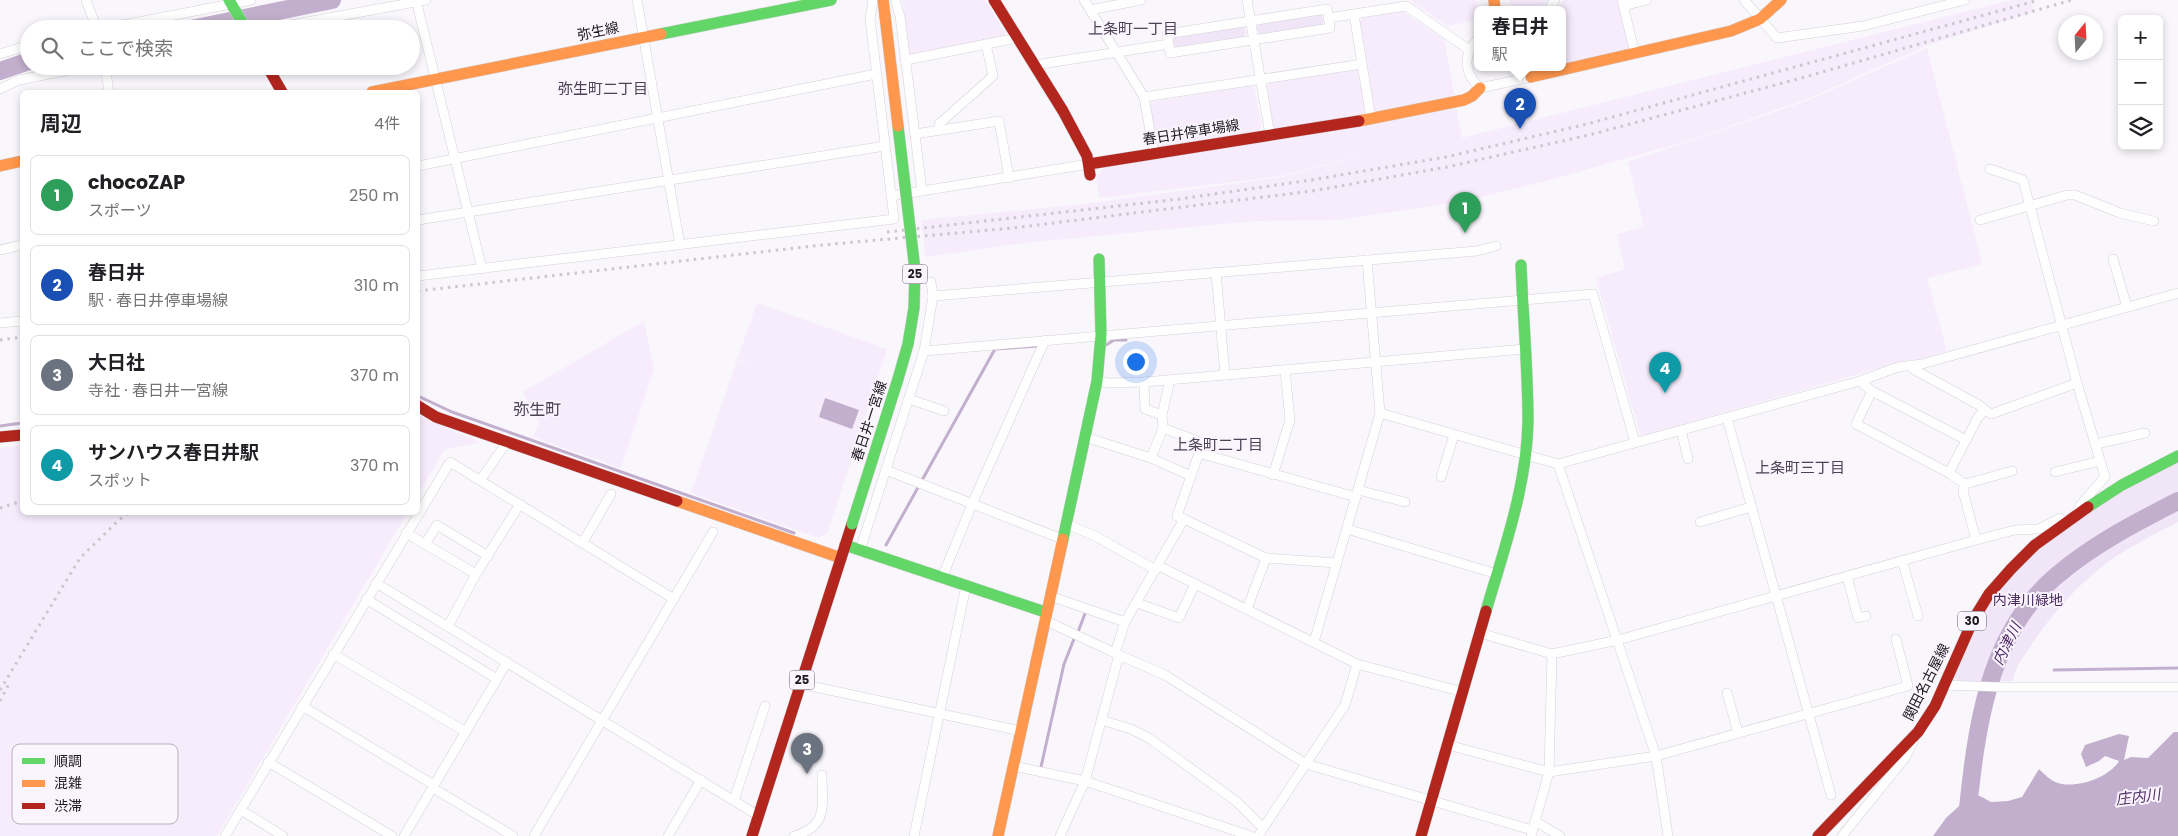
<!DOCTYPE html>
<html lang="ja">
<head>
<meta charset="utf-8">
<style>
	:root { --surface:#fff; --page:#f6f6f6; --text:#202124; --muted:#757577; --line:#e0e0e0; --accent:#ea580c }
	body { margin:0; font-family:Poppins,"Noto Sans JP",sans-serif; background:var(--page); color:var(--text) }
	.controls { position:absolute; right:15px; top:15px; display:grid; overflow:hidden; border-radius:8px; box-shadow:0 2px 8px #0003 }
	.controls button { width:45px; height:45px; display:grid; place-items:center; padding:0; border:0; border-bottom:1px solid var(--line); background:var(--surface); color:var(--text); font:25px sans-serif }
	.compass { position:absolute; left:2058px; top:15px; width:45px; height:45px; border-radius:50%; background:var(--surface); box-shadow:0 2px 8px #0003; rotate:18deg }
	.you { position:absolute; left:1135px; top:361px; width:18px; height:18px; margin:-12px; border:4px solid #fff; border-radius:50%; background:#1a73e8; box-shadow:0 0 0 8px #1a73e833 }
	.badge { display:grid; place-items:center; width:32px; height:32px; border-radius:50%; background:var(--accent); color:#fff; font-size:16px; font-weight:700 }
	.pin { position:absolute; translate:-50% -41px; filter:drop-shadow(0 1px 2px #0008) }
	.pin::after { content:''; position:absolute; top:26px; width:18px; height:15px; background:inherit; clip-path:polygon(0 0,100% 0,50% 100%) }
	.popup { position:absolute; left:1474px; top:6px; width:92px; height:65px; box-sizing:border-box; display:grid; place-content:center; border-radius:8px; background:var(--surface); filter:drop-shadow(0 1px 4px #0005); font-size:16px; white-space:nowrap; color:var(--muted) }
	.popup b { font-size:19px; color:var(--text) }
	.popup::after { content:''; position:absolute; left:50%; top:100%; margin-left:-10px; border:10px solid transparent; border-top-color:var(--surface) }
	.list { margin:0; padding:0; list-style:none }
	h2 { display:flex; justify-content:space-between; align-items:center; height:65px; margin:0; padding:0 20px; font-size:21px }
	h2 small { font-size:16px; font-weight:400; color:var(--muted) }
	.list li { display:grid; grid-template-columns:32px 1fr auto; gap:15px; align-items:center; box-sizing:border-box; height:80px; margin:0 10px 10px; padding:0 10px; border:1px solid var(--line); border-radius:8px }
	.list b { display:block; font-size:19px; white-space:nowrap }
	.list p { margin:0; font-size:16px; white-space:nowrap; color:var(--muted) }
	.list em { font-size:16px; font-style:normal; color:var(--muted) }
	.icon { flex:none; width:28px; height:28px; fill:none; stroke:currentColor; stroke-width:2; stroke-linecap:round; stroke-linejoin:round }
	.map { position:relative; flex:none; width:2178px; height:836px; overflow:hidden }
	.search { position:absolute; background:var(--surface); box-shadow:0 2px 8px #0003; left:20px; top:20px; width:400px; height:55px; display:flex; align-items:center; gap:12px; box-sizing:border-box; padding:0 18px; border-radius:28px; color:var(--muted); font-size:19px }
	.panel { position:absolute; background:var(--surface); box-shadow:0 2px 8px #0003; left:20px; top:90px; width:400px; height:425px; border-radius:8px }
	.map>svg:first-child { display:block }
	.built { fill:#f6ecfc }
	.green { fill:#f1e6f8 }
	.water { fill:#c2afcd }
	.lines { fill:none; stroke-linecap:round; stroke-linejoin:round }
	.stream { stroke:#c2afcd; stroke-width:3 }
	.river { stroke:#c2afcd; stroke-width:18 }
	.street-casing { stroke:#d4d1d7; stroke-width:10 }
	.fast-casing { stroke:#d4d1d7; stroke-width:12 }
	.slow-casing { stroke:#d4d1d7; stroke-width:12 }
	.jam-casing { stroke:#d4d1d7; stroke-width:12 }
	.street { stroke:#fefeff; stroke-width:9 }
	.fast { stroke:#63d668; stroke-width:11 }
	.slow { stroke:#ff974d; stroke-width:11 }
	.jam { stroke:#b3261e; stroke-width:11 }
	.rail { stroke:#c9c8ca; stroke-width:3; stroke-dasharray:2.5 5; stroke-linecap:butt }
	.fast-bridge-casing { stroke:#d4d1d7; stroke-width:12; stroke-linecap:butt }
	.slow-bridge-casing { stroke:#d4d1d7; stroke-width:12; stroke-linecap:butt }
	.fast-bridge { stroke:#63d668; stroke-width:11 }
	.slow-bridge { stroke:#ff974d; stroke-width:11 }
	.labels { text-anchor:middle; stroke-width:4; stroke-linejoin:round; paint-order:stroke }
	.shield { fill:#faf4fe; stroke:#5f5b62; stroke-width:1 }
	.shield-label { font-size:12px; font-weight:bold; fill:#1d191f }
	.street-label { font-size:14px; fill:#1d191f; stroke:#faf4fe }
	.park-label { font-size:14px; fill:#49285c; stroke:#faf4fe }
	.neighbourhood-label { font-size:15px; fill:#4c4351; stroke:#faf4fe }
	.water-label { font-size:15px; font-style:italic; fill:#502e63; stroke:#faf4fe }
	.quarter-label { font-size:16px; fill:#4c4351; stroke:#faf4fe }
	.key { fill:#faf4fe; stroke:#b8b2bb; stroke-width:1 }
	.key-label { font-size:14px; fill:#1d191f }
</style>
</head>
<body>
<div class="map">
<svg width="2178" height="836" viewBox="0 0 2178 836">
	<rect width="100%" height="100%" fill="#f9f6fc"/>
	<g class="built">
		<path d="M903,0H985L1005,32L1004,36L912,55L909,52Z"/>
		<path d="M1412,0H1476L1477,16L1472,21L1447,26L1414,3Z"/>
		<path d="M1510,0H1549L1541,6L1517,9L1510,3Z"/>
		<path d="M1563,0H1618L1629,46L1626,50L1569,64L1566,62L1563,50L1562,10H1556Z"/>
		<path d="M2012,0H2031L2034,12L1928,45L1809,98L1687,141L1546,181L1464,201L1339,220L1254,221L1023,243L926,257L921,220L1085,204L1283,177L1337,162L1398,150L1338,161L1282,176L1099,198L1096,177L1105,167L1363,126L1456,108L1462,138Z"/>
		<path d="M1403,12L1444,39L1454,93L1452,97L1379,112L1374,110L1360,22L1362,18Z"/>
		<path d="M1927,48L1982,264L1927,278L1947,351L1918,360L1904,361L1642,436L1640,434L1596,278L1625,269L1617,234L1644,227L1628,162L1809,100Z"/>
		<path d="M1356,69L1359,72L1365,110L1363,115L1276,128L1273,126L1267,87L1269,83Z"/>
		<path d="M1251,86L1255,89L1261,127L1259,131L1160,147L1156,144L1150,105L1152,102Z"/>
		<path d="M757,303L887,349L828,532L819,538L691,493L737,361L780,375L737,360Z"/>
		<path d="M644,321L654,369L621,468L533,437L539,422L523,392Z"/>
		<path d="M418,416L480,442L444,450L418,495Z"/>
		<path d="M22,445V512L407,513L217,836H0V448Z"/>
	</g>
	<g class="green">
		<path d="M1321,13L1324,21L1322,25L1261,34L1258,32L1257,27L1259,23Z"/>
		<path d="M1242,26L1245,28L1246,33L1243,37L1177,47L1173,45V40L1175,36Z"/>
		<path d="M2178,460V522C2152,536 2122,550 2099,569C2072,591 2049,618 2030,647C2023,658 2014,668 2013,681H1959L1952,677L1989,601L2041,546L2079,517Z"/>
	</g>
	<g class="water">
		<path d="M825,398L859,410L852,429L819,417Z"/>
		<path d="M2174,732H2178V836H1933L1946,818L1970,796H1980L1991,802L2008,801L2022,797L2039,769C2044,774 2051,781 2058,783C2077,789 2110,777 2119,761L2105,756L2099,761L2086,767L2081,754L2085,745L2119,734L2129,736L2124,760L2131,757L2148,758Z"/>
	</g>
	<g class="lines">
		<g class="stream">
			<path d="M1106,345L1114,340H1126"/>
			<path d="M418,396L452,412L794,533"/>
			<path d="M0,426L22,423"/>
			<path d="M886,545L995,349L1038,346"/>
			<path d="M1078,632L1086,611"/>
			<path d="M2054,670L2178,668"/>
			<path d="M1041,767L1064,664L1074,639"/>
		</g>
		<g class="river">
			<path d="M191,29L332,0"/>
			<path d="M0,71L29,61"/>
			<path d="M1965,836C1975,745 1981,641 2055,577C2092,545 2135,523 2178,501"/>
		</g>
		<g class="street-casing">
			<g id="street">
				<path d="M86,0L97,29"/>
				<path d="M416,0L482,269"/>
				<path d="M637,0L680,245"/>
				<path d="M895,0L900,16L922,191"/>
				<path d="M1084,0L1144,97L1154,153"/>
				<path d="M1247,0L1270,135"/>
				<path d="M1622,0L1635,54"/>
				<path d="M1744,0L1777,38L1863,26L1965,0"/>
				<path d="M1623,6L1647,0"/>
				<path d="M1090,10L1141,0"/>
				<path d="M1548,10L1555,0"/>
				<path d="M1354,14L1371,119"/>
				<path d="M1328,18L1406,6L1468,49"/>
				<path d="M103,29L251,0"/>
				<path d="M269,29L426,0"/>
				<path d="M1478,39C1462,55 1464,73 1480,88L1531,77L1534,68"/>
				<path d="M0,54L29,45"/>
				<path d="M906,60L1017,38"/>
				<path d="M1035,65L1169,44L1167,34L1327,9L1330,28L1170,53L1169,44"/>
				<path d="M105,66L109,92"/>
				<path d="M0,89L19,80L89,66"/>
				<path d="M1144,97L1362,64"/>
				<path d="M940,130L939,124L993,76L986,44"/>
				<path d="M915,134L999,121L1009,178"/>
				<path d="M418,166L876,74"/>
				<path d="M1990,169L2023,180L2077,383L2105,477L2081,504L2078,511"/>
				<path d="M891,196L1089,164"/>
				<path d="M418,220L885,146"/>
				<path d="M1980,220L2067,195H2075L2120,213L2154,221"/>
				<path d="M0,250L22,245"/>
				<path d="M2113,259L2127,307"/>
				<path d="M1216,272L1225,375"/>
				<path d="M418,276L894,219L870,19L873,0"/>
				<path d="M933,296L1477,251L1496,246"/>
				<path d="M0,323L22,321"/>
				<path d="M924,351L1593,294L1635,442"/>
				<path d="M1910,365L1913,369L1979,405L1991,414L2077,383"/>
				<path d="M1097,381L1110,383L1144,382L1525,349"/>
				<path d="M1860,381L1872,391L1966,440"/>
				<path d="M1144,382L1145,409L1162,415"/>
				<path d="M1872,391L1856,424L1949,473L1965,484L1963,491L1976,540"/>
				<path d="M909,399L944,411"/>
				<path d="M1380,413L1558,464L1860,381L1898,367L1922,364L2178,293"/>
				<path d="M1727,418L1831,795"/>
				<path d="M1163,428L1200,442L1202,453"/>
				<path d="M1681,430L1688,459"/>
				<path d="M1085,437L1151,458L1191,476"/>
				<path d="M2096,444L2145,433"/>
				<path d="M1151,458L1163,428L1162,415L1170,380"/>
				<path d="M1558,464L1656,756L1668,836"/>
				<path d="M886,470L1062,539"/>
				<path d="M2055,472L2100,461"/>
				<path d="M1949,473L1978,417L1985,410"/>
				<path d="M1273,475L1290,420L1285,370"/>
				<path d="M1441,477L1454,435"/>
				<path d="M481,479L507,442"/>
				<path d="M1965,484L2012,471"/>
				<path d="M1358,490L1405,502"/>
				<path d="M1184,519L1266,558L1337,563"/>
				<path d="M1700,522L1751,507"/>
				<path d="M1066,524L1095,536L1156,570"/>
				<path d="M1347,529L1497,574"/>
				<path d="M406,533L476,574"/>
				<path d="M583,542L611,494"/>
				<path d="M425,544L437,525L488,556"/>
				<path d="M860,550L924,351L933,296L931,282"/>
				<path d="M1902,560L1918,616"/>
				<path d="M1159,566L1357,664L1463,692"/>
				<path d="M1847,576L1858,618L1866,616"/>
				<path d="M942,578L972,504L1045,340"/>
				<path d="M376,583L759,816"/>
				<path d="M1050,596L1125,622"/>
				<path d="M366,599L497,679"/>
				<path d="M1137,603L1179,618L1195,584"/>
				<path d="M1247,609L1266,558"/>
				<path d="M1044,620L1115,653"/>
				<path d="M448,626L476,574L520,504"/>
				<path d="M1480,633L1552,654L1618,640L1976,540L2015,530L2039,529L2060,518L2067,522"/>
				<path d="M1314,642L1380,413L1367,260"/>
				<path d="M333,654L466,732"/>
				<path d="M1119,655L1165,675L1306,764L1532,830"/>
				<path d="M801,684L1021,731"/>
				<path d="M1944,685L2000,687H2178"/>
				<path d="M1727,693L1738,733"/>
				<path d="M302,706L434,785"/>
				<path d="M1101,720L1131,729L1149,738L1237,802L1263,828"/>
				<path d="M1448,745L1549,772L1656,756L1908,686L1896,639"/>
				<path d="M268,762L392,836"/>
				<path d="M1013,766L1085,781L1251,836"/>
				<path d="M433,788L513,836"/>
				<path d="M734,800L765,706"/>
				<path d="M241,810L283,836"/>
				<path d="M1535,821L1560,836"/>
				<path d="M225,836L450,462L674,599"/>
				<path d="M404,836L507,662"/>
				<path d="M534,836L713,532"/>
				<path d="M668,836L701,780"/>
				<path d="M794,836C829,826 822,805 822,775"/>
				<path d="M914,836L966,586"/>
				<path d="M1060,836L1085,781L1119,655L1115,653L1125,622L1184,519L1177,516L1199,453L1356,497"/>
				<path d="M1258,836L1345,705L1357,664"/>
				<path d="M1531,836L1549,772L1552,654"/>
				<path d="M1842,836L1905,758L1913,742"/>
			</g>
		</g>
		<g class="fast-casing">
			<g id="fast">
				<path d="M229,0L246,29"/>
				<path d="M661,34L831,0"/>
				<path d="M2088,507L2122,485L2178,456"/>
				<path d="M1063,539L1097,381L1101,335L1099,259"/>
				<path d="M845,545L1045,612"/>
				<path d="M1486,611C1504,549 1527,486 1528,421C1528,369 1523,317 1521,265"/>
			</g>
		</g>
		<g class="slow-casing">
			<g id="slow">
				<path d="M883,0L885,16"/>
				<path d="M1494,0L1495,10"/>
				<path d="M1531,77L1731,31L1760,19L1781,0"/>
				<path d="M372,92L661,34"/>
				<path d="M1359,121L1464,100L1472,96L1480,88"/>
				<path d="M0,166L22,161"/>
				<path d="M677,501L841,558"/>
				<path d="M998,836L1063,539"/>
			</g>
		</g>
		<g class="jam-casing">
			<g id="jam">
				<path d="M994,0L1063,111L1087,156L1090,175"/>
				<path d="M267,66L282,92"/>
				<path d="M1089,164L1359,121"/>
				<path d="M418,406L436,417L677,501"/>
				<path d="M0,437L22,435"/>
				<path d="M752,836L852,524"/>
				<path d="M1421,836L1486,611"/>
				<path d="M1818,836L1918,732L1935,706L1973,620L1989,594L2011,569L2035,545L2088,507"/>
			</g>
		</g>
		<use href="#street" class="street"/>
		<use href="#fast" class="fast"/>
		<use href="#slow" class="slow"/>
		<use href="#jam" class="jam"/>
		<g class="rail">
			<path d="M887,232L1180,199L1311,180L1446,157L1587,124L2039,0"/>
			<path d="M418,291L822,245L1013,228L1312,191L1447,167L1589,135L1805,77L2072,0"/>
			<path d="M0,340L22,337"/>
			<path d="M0,508L22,501"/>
			<path d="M0,690L80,558L119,520L130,512"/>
			<path d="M0,701L9,684"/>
		</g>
		<g class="fast-bridge-casing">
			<path id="fast-bridge" d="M852,524L898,379L908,344L914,308L915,270L898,126"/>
		</g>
		<g class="slow-bridge-casing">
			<path id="slow-bridge" d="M885,16L898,126"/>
		</g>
		<use href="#fast-bridge" class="fast-bridge"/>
		<use href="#slow-bridge" class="slow-bridge"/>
	</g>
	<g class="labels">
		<g class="shield">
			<rect x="902.5" y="264.5" width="25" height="19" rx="4"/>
			<rect x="1958" y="611.5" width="28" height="19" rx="4"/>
			<rect x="789.5" y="670.5" width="25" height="19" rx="4"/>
		</g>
		<g class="shield-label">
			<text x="915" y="278">25</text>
			<text x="1972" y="625">30</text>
			<text x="802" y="684">25</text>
		</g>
		<g class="street-label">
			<text transform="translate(598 31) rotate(-12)" y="5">弥生線</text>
			<text transform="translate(1191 132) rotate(-9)" y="5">春日井停車場線</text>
			<text transform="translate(869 421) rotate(-72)" y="5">春日井一宮線</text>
			<text transform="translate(1926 682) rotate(-63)" y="5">関田名古屋線</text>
		</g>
		<g class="park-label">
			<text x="2028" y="605">内津川緑地</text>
		</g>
		<g class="neighbourhood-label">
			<text x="1133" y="34">上条町一丁目</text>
			<text x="603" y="94">弥生町二丁目</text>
			<text x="1218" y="450">上条町二丁目</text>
			<text x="1800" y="473">上条町三丁目</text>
		</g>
		<g class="water-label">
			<text transform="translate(2007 644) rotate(-63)" y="5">内津川</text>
			<text transform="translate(2138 797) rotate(-7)" y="5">庄内川</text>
		</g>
		<g class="quarter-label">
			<text x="537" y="415">弥生町</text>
		</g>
	</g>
	<rect x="12" y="744" width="166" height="80" rx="8" class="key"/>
	<rect x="22" y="758" width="23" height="6" fill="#63d668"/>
	<rect x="22" y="780" width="23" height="7" fill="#ff974d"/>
	<rect x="22" y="803" width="23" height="6" fill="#b3261e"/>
	<g class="key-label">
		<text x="54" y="766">順調</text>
		<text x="54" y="788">混雑</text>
		<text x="54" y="811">渋滞</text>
	</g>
</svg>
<div class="controls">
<button>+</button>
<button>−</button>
<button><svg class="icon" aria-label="layers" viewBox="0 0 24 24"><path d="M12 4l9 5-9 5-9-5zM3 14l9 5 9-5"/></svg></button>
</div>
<svg class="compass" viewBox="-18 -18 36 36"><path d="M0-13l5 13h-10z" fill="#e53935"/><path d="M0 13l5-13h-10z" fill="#757577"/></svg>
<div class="you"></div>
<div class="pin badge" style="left:1465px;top:233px;background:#2e9e5b">1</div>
<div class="pin badge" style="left:1520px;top:129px;background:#1a4fb4">2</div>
<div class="popup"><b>春日井</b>駅</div>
<div class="pin badge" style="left:807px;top:774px;background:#6b7280">3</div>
<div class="pin badge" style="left:1665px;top:393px;background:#0f9aa8">4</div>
<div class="search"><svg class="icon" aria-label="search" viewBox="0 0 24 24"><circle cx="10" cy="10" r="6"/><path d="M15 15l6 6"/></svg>ここで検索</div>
<section class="panel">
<h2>周辺<small>4件</small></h2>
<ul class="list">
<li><span class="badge" style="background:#2e9e5b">1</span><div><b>chocoZAP</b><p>スポーツ</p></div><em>250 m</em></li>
<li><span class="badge" style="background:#1a4fb4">2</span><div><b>春日井</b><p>駅 · 春日井停車場線</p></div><em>310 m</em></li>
<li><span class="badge" style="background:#6b7280">3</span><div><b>大日社</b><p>寺社 · 春日井一宮線</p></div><em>370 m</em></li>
<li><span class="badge" style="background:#0f9aa8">4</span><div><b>サンハウス春日井駅</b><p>スポット</p></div><em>370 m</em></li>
</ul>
</section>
</div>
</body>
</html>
